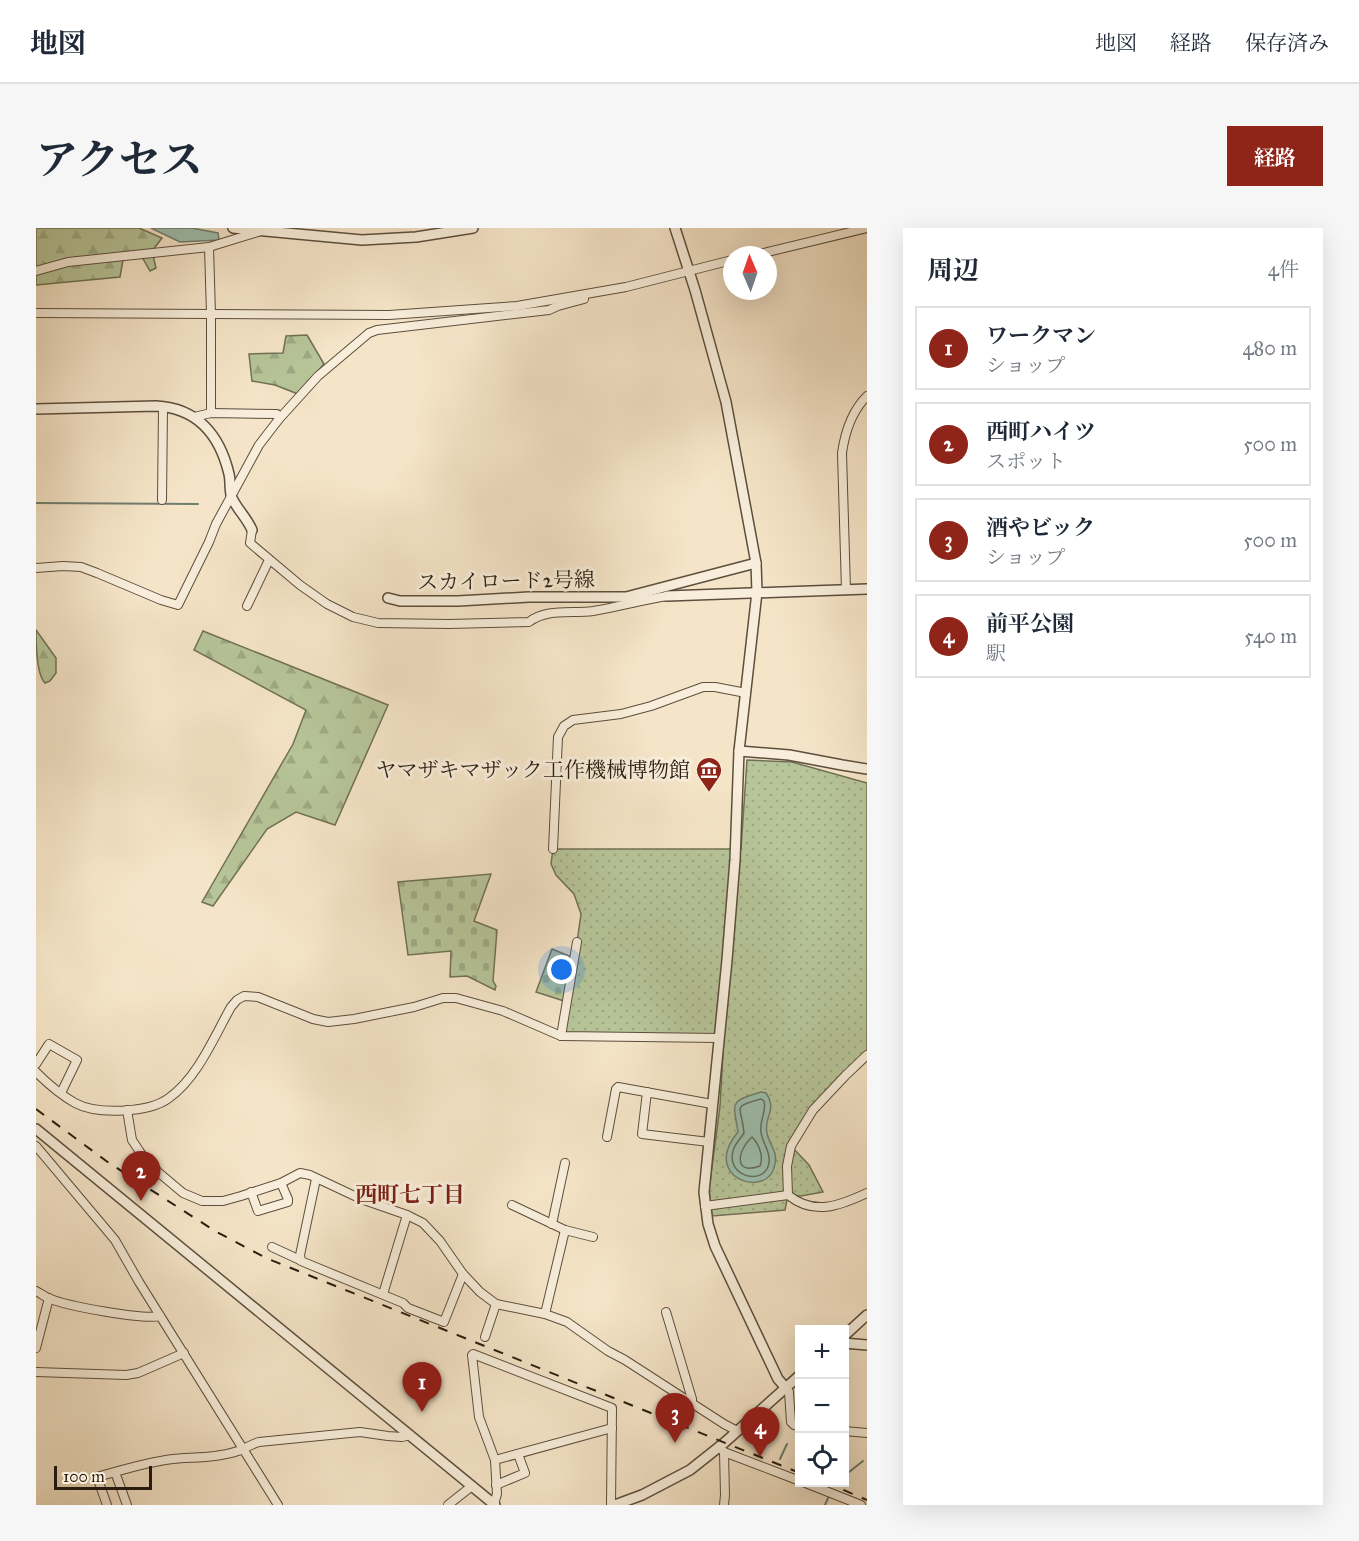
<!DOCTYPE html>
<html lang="ja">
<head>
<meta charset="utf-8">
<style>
	:root { --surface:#fff; --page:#f6f6f7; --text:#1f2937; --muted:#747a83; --line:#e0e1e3; --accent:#8f2418 }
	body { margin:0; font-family:"IM FELL Great Primer","Noto Serif JP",serif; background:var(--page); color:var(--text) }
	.controls { position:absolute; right:18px; bottom:18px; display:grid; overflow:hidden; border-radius:0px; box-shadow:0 6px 24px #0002 }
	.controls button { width:54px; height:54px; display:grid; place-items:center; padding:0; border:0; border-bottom:2px solid var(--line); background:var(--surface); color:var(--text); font:30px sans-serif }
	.compass { position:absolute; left:687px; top:18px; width:54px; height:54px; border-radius:50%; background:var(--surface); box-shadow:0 6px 24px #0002; rotate:358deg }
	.scale { position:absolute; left:18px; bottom:15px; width:98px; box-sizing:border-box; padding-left:6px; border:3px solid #2a1c0f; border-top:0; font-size:16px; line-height:21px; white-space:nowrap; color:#2a1c0f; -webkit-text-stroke:4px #f8eedb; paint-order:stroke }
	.you { position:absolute; left:526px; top:742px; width:21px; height:21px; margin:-15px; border:4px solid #fff; border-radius:50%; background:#1a73e8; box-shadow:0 0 0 9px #1a73e833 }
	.badge { display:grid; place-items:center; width:39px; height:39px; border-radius:50%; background:var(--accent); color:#fff; font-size:20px; font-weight:700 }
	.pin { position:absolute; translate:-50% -50px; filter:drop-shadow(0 2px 3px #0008) }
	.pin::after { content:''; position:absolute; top:32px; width:21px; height:18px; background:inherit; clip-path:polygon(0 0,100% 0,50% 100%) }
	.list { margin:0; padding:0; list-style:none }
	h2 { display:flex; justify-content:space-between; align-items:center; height:78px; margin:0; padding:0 24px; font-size:26px }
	h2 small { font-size:20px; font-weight:400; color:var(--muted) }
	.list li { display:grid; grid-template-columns:39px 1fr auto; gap:18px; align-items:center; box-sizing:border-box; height:84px; margin:0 12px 12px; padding:0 12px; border:2px solid var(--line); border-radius:0px }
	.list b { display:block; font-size:22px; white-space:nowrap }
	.list p { margin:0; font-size:20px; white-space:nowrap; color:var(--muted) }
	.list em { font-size:20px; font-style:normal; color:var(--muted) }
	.icon { flex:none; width:33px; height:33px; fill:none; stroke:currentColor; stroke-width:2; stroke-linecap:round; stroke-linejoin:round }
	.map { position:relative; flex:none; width:831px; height:1277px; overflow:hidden; border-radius:0px }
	header { display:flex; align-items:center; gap:36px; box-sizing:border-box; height:84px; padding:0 30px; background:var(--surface); border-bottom:2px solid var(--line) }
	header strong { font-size:28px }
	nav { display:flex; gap:33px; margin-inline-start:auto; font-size:21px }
	.intro { display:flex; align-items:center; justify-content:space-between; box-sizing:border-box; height:144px; padding:0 36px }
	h1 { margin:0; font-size:42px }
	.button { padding:15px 27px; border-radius:0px; background:var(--accent); color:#fff; font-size:21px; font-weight:700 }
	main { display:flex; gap:36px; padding:0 36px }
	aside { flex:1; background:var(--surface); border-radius:0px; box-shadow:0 6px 24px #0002 }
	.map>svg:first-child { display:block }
	.forest { fill:url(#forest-firs); stroke:#707154; stroke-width:1.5 }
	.cemetery { fill:url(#cemetery-stones); stroke:#707154; stroke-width:1.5 }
	.park { fill:url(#park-dots); stroke:#707154; stroke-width:1.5 }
	.water { fill:#9dc0af; stroke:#6f7e6f; stroke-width:1.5 }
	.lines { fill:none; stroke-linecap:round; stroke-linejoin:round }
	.shore { stroke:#646e5f; stroke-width:1.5 }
	.stream { stroke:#6f7e6f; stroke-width:2 }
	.minor-casing { stroke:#5d4e3d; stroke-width:10 }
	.tertiary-casing { stroke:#5d4e3d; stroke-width:12 }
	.minor { stroke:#f8eedb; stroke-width:8 }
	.tertiary { stroke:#f8eedb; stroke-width:9 }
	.rail { stroke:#2a1c0f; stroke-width:2; stroke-dasharray:10 10; stroke-linecap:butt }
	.labels { text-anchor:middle; stroke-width:6; stroke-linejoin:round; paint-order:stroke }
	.street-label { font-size:21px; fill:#2a1c0f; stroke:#f8eedb }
	.poi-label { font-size:21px; fill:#2a1c0f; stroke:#f8eedb; text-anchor:end }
	.neighbourhood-label { font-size:22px; font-weight:bold; fill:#7a1f14; stroke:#f8eedb }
</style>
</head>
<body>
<header>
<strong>地図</strong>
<nav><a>地図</a><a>経路</a><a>保存済み</a></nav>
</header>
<div class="intro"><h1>アクセス</h1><a class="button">経路</a></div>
<main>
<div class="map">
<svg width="831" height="1277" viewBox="0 0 831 1277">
	<defs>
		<pattern id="forest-firs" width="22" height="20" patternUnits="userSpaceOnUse" patternTransform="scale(1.5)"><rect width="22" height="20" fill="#b7c69a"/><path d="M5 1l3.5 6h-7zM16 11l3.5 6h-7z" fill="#9eaa84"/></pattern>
		<pattern id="cemetery-stones" width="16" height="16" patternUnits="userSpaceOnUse" patternTransform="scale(1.5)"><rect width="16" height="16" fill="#b7c69a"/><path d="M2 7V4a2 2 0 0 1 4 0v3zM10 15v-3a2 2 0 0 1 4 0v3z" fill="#9eaa84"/></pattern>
		<pattern id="park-dots" width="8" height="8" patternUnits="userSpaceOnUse" patternTransform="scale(1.5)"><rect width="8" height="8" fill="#b7c69a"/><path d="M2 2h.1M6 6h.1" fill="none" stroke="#9eaa84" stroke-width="1.8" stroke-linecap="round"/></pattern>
	</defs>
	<rect width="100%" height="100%" fill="#f5e5c8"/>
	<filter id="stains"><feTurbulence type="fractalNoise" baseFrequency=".00333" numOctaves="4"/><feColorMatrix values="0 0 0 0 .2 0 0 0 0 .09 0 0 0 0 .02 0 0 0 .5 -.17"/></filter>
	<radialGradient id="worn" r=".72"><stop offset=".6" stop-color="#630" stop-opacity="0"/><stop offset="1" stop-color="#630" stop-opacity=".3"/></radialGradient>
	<g class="forest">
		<path d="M0,0H103L126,10L116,23L120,40L114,43L106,29L87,32L84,49L0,57Z"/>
		<path d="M271,107L288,136L262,166L239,157L216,153L213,126L247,125L250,108Z"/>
		<path d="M0,402L20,430V445L14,453L9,455C0,446 0,416 0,402Z"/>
		<path d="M167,403L352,477L299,597L260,584L231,601L177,678L166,674L257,516L270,482L158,422Z"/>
	</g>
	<g class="cemetery">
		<path d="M455,646L438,693L461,702L457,753L460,758L459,762L431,748L414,749L415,723L372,727L362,654Z"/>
		<path d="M516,721L538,730L528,773L500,764Z"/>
	</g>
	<path class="park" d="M711,532L756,534L831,555V827L777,882L755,918L773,937L787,964L765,968L752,967L749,982L676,988L673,962L684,878L688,807L525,808L541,714L545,686L538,666L520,647L515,636L517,621H705Z"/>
	<g class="water">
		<path d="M115,0H156L182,5L183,12L144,14Z"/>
		<path d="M725,864L730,865C742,883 727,889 731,905C733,916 742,924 739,936C733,973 663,950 702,904C697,873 693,874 725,864Z"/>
	</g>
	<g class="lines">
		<g class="shore">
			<path d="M725,871L728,873C731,884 723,892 725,904C726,915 735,923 733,935C729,959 687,949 698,920C700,915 705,910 708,905C706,878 694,879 725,871Z"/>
			<path d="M716,909C723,916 728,929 724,938C696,948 702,921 716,909Z"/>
		</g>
		<g class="stream">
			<path d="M0,275L162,276"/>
			<path d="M744,1231L751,1216"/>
			<path d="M808,1248L827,1233"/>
			<path d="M789,1277L792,1270"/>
		</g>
		<g class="minor-casing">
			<g id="minor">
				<path d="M173,19L175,86V185"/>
				<path d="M719,27L831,0"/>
				<path d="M0,43L32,34L173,19L222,4"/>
				<path d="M0,85L353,87L481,78L590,59L696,32"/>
				<path d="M243,191L282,148L333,105L341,102L513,82L522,78L548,71"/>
				<path d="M126,272L127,179"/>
				<path d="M216,302L214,315L264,357L291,376L317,389L342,395L413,396L493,394C510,380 536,386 557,383C581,379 606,372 631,368"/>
				<path d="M0,340L27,338L45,339L61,345L125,372L142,377L173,314L180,296L223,217L243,191L241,186L175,185L158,189"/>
				<path d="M810,362L806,225C809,204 816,183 831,168"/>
				<path d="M211,378L233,332"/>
				<path d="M517,621L522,509L528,498L537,492L585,486L615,478L667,459H679L710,465"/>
				<path d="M525,808L541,714"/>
				<path d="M0,836L13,816L41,832L25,865"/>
				<path d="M0,844C11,855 25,867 39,875C61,887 113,885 133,870C162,849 178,809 195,779L201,772L208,768L222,769L277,791L292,794L318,791L378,779L407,770H420L467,783L525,808L683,810"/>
				<path d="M611,864L606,906L673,914"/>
				<path d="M91,882L96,912L106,927L122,944L147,965L166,973H187L205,968L245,955L264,945L274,947L325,971L371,987L387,995L404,1013L427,1046L444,1064L460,1076L509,1086L531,1094L572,1123L589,1132L688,1196L701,1203"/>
				<path d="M571,909L580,861L582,859L676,876"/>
				<path d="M0,918L79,1012L103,1054L242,1277"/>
				<path d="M280,951L264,1027L265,1033L367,1075L372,1080L408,1094L427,1046"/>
				<path d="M215,964L222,983L252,974V971L245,955"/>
				<path d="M752,967L751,938L755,918L777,882L809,848L831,827"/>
				<path d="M476,977L529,1002L557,1009"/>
				<path d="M669,978L752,967C778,988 803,978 831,965"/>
				<path d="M516,996L529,935"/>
				<path d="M236,1019L264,1032"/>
				<path d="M0,1063C4,1065 8,1068 12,1070C30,1078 107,1092 124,1088"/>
				<path d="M347,1066L371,987"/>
				<path d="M630,1084L656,1171V1175"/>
				<path d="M509,1086L529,1002"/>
				<path d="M449,1109L460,1076"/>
				<path d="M0,1120L13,1070"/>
				<path d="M0,1144L90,1147L102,1145L148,1125"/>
				<path d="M750,1160L753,1164L755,1194L758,1197L764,1198"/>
				<path d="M808,1203L831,1205"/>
				<path d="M683,1219L688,1224L764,1253"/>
				<path d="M459,1232L576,1200"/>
				<path d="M79,1244L91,1277"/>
				<path d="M767,1254L825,1277"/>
				<path d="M460,1257L489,1245L482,1226"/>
				<path d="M458,1276L461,1266L459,1232L443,1189L436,1127L437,1126L576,1180L575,1277"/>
				<path d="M71,1277L61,1249C86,1242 111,1234 137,1231C159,1229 181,1230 202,1223C209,1221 215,1216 223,1214L324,1204L352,1208L366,1209L374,1207"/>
				<path d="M412,1277L436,1258"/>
				<path d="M688,1277L689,1267L688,1224"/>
			</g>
		</g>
		<g class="tertiary-casing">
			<g id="tertiary">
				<path d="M197,0L326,12L380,9L437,0"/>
				<path d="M639,0L659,62L690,174L720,335L721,364L703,523L699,632L691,732L668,964L672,996L679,1018L742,1151L750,1160"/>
				<path d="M0,181L120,178C162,180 184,208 193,246C195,254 193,263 196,270C201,281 211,290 216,302"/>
				<path d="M631,368L831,361"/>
				<path d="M352,370L364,373H422L493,369H590L720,335"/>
				<path d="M703,523L753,527L806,537L831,541"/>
				<path d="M0,901L459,1277"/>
				<path d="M808,1108L831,1087"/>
				<path d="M808,1115L831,1117"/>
				<path d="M579,1277L606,1267L654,1242L688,1215L764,1147"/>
			</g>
		</g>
		<use href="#minor" class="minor"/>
		<use href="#tertiary" class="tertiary"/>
		<g class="rail">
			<path d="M0,881L73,935L179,1003L230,1030L764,1245"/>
			<path d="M789,1254L831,1272"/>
		</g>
	</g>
	<defs>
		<g id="museum-pin" transform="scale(1.35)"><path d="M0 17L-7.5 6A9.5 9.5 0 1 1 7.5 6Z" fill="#8f2418" stroke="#f8eedb"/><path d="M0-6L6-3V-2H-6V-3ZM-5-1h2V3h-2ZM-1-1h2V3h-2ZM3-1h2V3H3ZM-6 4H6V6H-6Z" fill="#fff"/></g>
	</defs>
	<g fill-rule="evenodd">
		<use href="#museum-pin" x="673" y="542"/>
	</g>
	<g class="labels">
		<g class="street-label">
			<text transform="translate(470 353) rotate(-1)" y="7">スカイロード2号線</text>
		</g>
		<g class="poi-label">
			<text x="654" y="549">ヤマザキマザック工作機械博物館</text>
		</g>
		<g class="neighbourhood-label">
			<text x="374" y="974">西町七丁目</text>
		</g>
	</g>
	<rect width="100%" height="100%" filter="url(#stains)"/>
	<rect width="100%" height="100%" fill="url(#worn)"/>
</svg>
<div class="controls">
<button>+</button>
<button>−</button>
<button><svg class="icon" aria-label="locate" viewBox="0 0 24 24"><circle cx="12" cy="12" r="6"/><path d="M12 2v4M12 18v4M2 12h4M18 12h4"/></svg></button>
</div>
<svg class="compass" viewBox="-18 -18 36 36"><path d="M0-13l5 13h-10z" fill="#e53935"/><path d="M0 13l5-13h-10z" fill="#747a83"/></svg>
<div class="scale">100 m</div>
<div class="you"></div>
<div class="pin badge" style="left:386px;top:1184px">1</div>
<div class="pin badge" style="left:105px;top:973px">2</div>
<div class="pin badge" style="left:639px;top:1215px">3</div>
<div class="pin badge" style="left:724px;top:1229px">4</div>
</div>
<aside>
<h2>周辺<small>4件</small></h2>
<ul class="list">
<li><span class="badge">1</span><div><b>ワークマン</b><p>ショップ</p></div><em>480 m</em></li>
<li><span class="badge">2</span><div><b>西町ハイツ</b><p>スポット</p></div><em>500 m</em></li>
<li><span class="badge">3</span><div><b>酒やビック</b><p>ショップ</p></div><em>500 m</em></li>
<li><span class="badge">4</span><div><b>前平公園</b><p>駅</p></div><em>540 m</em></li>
</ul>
</aside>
</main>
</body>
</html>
